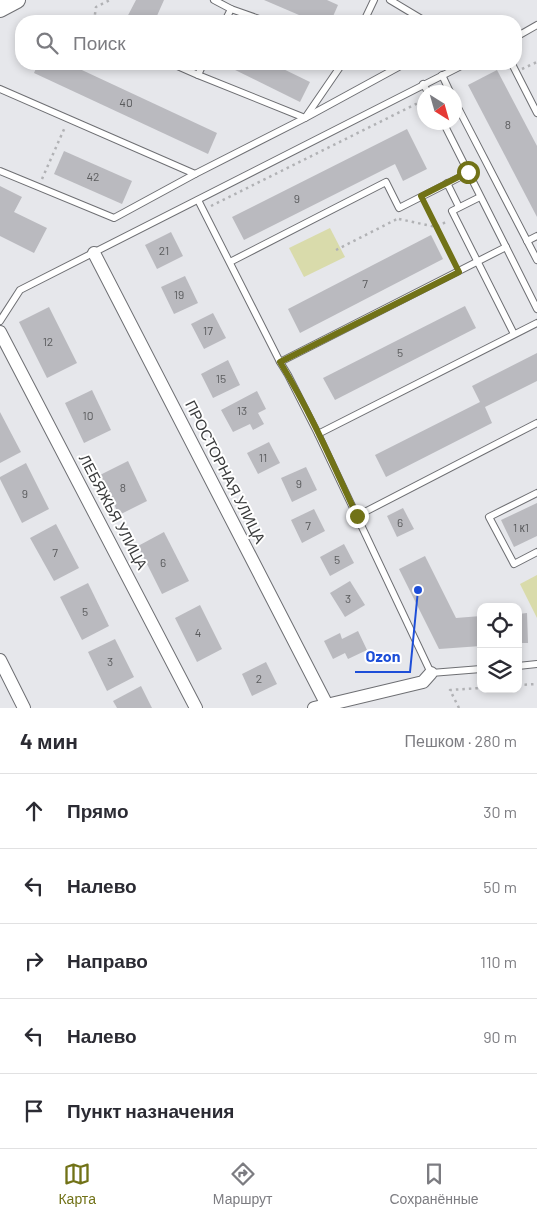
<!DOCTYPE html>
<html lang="ru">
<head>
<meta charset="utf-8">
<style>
	:root { --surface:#fff; --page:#f2f2f3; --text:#2b2b33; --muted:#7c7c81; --line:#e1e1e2; --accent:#717217 }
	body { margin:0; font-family:Barlow,sans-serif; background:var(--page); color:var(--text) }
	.controls { position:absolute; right:15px; bottom:15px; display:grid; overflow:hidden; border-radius:10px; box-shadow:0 2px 8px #0003 }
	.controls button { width:45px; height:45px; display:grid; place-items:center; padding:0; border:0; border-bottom:1px solid var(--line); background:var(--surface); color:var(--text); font:25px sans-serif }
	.compass { position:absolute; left:417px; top:85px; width:45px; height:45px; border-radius:50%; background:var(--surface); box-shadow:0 2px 8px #0003; rotate:143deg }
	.stop { position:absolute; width:15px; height:15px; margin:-11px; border:4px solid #717217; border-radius:50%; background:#fff }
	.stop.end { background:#717217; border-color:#fff; box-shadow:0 1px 5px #0008 }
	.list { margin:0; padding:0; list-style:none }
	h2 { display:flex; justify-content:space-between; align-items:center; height:65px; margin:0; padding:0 20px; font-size:21px }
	h2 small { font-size:16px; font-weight:400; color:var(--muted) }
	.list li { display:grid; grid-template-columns:32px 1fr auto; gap:15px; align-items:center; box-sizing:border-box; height:75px; padding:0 20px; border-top:1px solid var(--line) }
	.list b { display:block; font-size:19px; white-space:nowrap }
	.list em { font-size:16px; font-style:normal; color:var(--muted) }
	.icon { flex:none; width:28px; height:28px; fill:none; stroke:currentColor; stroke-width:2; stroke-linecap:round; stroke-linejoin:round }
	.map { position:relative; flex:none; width:537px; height:708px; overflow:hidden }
	.search { position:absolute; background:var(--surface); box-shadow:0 2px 8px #0003; left:15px; right:15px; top:15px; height:55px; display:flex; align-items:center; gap:12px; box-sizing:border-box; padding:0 18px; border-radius:20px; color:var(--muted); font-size:19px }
	.sheet { height:440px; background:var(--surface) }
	nav { display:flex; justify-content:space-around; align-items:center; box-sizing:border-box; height:70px; border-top:1px solid var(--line); background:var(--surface); font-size:14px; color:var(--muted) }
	nav a { display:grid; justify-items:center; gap:2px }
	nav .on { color:var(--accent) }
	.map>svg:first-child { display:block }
	.green { fill:#d9dbab }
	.building { fill:#bababf }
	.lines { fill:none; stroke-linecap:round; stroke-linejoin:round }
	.service-casing { stroke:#6e6f73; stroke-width:8 }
	.minor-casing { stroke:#6e6f73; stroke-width:14 }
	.tertiary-casing { stroke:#6e6f73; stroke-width:18 }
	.path { stroke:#b1b2b5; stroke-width:2.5; stroke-dasharray:2.5 4; stroke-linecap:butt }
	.service { stroke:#fff; stroke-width:6 }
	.minor { stroke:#fff; stroke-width:12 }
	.tertiary { stroke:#fff; stroke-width:16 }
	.route { stroke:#717217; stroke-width:6 }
	.labels { text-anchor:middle; stroke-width:4; stroke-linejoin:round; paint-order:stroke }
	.number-label { font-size:12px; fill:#5a5b5d }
	.street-label { font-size:15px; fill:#3a3b3c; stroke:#fff }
	.leader { fill:none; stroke:#1d4ed8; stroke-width:2 }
	.callout-dot { fill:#1d4ed8; stroke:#fff; stroke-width:2 }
	.callout-label { font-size:16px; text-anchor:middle; font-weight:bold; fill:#1d4ed8; stroke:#fff; stroke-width:4; stroke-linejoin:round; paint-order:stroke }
</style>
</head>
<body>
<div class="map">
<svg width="537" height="708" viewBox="0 0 537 708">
	<rect width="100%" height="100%" fill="#e6e7eb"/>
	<g class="green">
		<path d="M330,228L345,257L304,277L289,248Z"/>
		<path d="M537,575V618L520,584Z"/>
	</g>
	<g class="building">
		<path d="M136,0H164L156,18L163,21H125Z"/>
		<path d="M264,0H327L338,5L331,21H313Z"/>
		<path d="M38,64H69L217,133L208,154L34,73Z"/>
		<path d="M228,64H273L310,82L300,102L227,66Z"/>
		<path d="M497,70L537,146V217L468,85Z"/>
		<path d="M407,129L427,169L403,181L395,164L244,240L232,217Z"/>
		<path d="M64,151L132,181L122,204L54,174Z"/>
		<path d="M0,186L22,197L14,212L47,228L34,253L0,236Z"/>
		<path d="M171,232L183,256L157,269L145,245Z"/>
		<path d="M431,235L443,259L300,333L288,309Z"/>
		<path d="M185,276L198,303L174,314L161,287Z"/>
		<path d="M465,306L476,328L335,400L323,378Z"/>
		<path d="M49,307L77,363L47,378L19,322Z"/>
		<path d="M213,313L226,338L204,349L191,324Z"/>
		<path d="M537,353V381L485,407L492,423L386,477L375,455L480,402L472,386Z"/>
		<path d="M228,360L240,385L213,398L201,374Z"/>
		<path d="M92,390L111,430L84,443L65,403Z"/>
		<path d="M257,391L266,409L258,413L264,424L253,430L250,424L233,432L221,410Z"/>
		<path d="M0,412L21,452L0,463Z"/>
		<path d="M269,442L280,463L258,474L247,453Z"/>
		<path d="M128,461L147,501L119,515L100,475Z"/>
		<path d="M26,463L49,509L22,523L0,479V477Z"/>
		<path d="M306,467L317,490L292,502L281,478Z"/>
		<path d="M537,503V536L514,547L501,520Z"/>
		<path d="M403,508L414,529L397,537L387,516Z"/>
		<path d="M314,509L325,531L302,543L291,520Z"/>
		<path d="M56,524L79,568L54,581L30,538Z"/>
		<path d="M164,532L189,581L162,594L138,546Z"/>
		<path d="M344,544L354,563L330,576L320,557Z"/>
		<path d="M425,556L456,618L481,616V646L439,649L399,569Z"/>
		<path d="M350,581L365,605L345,617L330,593Z"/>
		<path d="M88,583L109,626L82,640L60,597Z"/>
		<path d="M200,605L222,649L197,662L175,618Z"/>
		<path d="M527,613L528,643H518V614Z"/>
		<path d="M358,631L367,650L348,659L345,653L333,659L324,641L340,633L342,639Z"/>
		<path d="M115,639L134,677L107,691L88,652Z"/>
		<path d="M266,662L277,684L252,696L242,674Z"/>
		<path d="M141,686L152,708H117L113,701Z"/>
	</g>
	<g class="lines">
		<g class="service-casing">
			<g id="service">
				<path d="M214,0L231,9L265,21"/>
				<path d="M390,0L425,21"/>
				<path d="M225,21L231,9"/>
				<path d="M364,21L374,0"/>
				<path d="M516,37L537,25"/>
				<path d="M173,64L198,75L203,64"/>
				<path d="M512,64L537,113"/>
				<path d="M198,75L305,118L342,64"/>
				<path d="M442,75L450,92"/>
				<path d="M423,84L428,92"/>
				<path d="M0,89L195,174L305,118L404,64"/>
				<path d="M454,100L537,260"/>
				<path d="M0,171L114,218L195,174"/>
				<path d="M447,183L459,207"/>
				<path d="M480,197L452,211L514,334"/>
				<path d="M198,200L280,362L506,247L443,122"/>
				<path d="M527,241L537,236"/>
				<path d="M506,247L537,309"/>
				<path d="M230,262L386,182L399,208L468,173"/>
				<path d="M0,321L20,290L465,64"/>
				<path d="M280,362L288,375L318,434L431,673L481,669"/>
				<path d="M318,434L537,323"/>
				<path d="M537,493L489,517L514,564L537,552"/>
				<path d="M357,516L537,423"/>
				<path d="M518,666L537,664"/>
			</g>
		</g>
		<g class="minor-casing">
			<g id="minor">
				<path d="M94,253L327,705"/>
				<path d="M0,332L196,708"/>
				<path d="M0,660L24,708"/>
				<path d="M314,708L423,682L431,673"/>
			</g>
		</g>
		<g class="tertiary-casing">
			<path id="tertiary" d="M0,9L17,0"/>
		</g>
		<g class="path">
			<path d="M94,21L96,7L110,0"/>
			<path d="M522,69L537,62"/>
			<path d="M42,179L65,127"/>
			<path d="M425,205L455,264"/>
			<path d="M211,206L424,100"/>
			<path d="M399,219L436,227L448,221"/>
			<path d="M336,250L399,218"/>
			<path d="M518,685L537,684"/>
			<path d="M459,708L450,690L481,688"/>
		</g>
		<use href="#service" class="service"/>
		<use href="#minor" class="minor"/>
		<use href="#tertiary" class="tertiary"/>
	</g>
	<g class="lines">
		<path class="route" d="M357,516C333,464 310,411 280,362L459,272L421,196L468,172"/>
	</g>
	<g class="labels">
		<g class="number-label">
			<text x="126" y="107">40</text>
			<text x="508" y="129">8</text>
			<text x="93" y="181">42</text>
			<text x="297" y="203">9</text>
			<text x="164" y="255">21</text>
			<text x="365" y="288">7</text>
			<text x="179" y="299">19</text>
			<text x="208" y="335">17</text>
			<text x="48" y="346">12</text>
			<text x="400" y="357">5</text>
			<text x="221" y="383">15</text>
			<text x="242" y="415">13</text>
			<text x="88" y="420">10</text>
			<text x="263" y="462">11</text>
			<text x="299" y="488">9</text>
			<text x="123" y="492">8</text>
			<text x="25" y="498">9</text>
			<text x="400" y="527">6</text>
			<text x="308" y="530">7</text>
			<text x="521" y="532">1 к1</text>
			<text x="55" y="557">7</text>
			<text x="337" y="564">5</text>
			<text x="163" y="567">6</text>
			<text x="348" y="603">3</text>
			<text x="85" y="616">5</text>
			<text x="198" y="637">4</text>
			<text x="110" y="666">3</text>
			<text x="259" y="683">2</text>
		</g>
		<g class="street-label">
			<text transform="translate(225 472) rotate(63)" y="5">ПРОСТОРНАЯ УЛИЦА</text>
			<text transform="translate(113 512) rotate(62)" y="5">ЛЕБЯЖЬЯ УЛИЦА</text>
		</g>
	</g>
	<path class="leader" d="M418 590L410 672H355"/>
	<circle class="callout-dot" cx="418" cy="590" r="5"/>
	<g class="callout-label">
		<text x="383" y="662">Ozon</text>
	</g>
</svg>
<div class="controls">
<button><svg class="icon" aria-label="locate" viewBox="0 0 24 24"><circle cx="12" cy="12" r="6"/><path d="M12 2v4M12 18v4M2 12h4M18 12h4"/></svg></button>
<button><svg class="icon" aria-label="layers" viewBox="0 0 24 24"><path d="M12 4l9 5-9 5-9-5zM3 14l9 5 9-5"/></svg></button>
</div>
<svg class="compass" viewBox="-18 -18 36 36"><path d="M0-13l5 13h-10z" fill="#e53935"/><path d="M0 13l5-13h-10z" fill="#7c7c81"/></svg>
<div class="stop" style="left:468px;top:172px"></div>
<div class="stop end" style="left:357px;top:516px"></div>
<div class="search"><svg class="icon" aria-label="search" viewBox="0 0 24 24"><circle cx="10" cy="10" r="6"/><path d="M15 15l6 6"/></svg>Поиск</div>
</div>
<section class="sheet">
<h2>4 мин<small>Пешком · 280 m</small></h2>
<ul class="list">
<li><svg class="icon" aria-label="ahead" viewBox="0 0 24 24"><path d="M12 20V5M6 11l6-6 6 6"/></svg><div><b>Прямо</b></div><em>30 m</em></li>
<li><svg class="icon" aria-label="left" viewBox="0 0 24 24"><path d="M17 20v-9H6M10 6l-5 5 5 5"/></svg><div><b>Налево</b></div><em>50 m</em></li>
<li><svg class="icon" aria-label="right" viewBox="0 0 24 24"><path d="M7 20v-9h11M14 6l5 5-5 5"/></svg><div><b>Направо</b></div><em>110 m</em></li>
<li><svg class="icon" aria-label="left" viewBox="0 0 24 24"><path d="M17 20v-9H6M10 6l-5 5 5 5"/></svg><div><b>Налево</b></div><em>90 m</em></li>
<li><svg class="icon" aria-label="arrive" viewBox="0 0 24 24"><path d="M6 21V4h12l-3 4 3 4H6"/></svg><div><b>Пункт назначения</b></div></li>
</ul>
</section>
<nav>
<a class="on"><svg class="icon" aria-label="map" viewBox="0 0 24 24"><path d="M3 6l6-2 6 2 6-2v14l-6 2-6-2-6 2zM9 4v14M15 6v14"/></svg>Карта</a>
<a><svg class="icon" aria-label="directions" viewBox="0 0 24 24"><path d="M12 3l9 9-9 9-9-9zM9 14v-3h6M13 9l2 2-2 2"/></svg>Маршрут</a>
<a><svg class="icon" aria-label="saved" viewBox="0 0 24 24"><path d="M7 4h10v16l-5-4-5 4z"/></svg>Сохранённые</a>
</nav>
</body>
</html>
